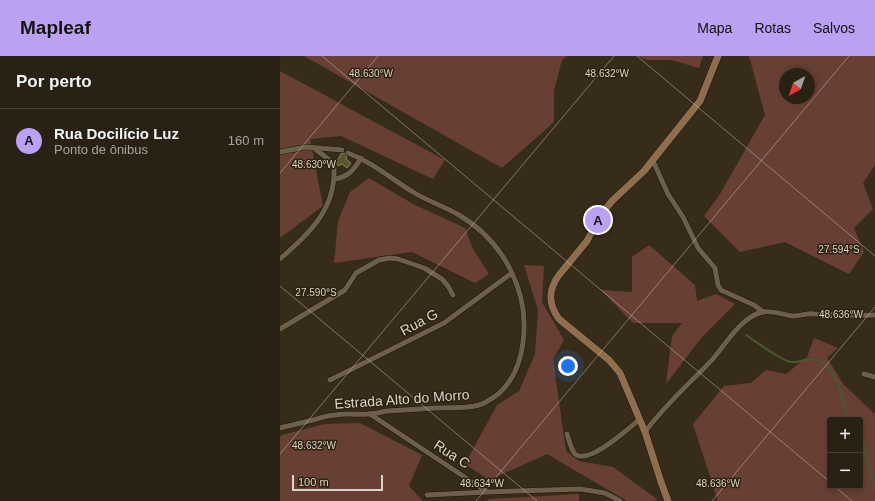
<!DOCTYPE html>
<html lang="pt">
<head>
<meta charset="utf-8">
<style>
	:root { --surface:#292113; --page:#31291c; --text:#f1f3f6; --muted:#a5a3a0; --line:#453e33; --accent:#bca0f2 }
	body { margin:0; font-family:Arial,sans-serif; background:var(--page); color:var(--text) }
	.controls { position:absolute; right:12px; bottom:12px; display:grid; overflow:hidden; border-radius:4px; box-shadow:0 2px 6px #0003 }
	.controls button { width:36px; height:36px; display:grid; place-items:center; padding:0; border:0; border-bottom:1px solid var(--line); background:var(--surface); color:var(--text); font:20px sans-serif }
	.compass { position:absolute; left:499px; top:12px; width:36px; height:36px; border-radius:50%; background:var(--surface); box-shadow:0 2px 6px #0003; rotate:220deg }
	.scale { position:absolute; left:12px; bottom:10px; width:91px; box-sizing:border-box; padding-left:4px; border:2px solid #dad3c8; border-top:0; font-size:11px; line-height:14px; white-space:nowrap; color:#dad3c8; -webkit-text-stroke:3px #2d220f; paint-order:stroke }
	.you { position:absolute; left:288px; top:310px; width:14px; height:14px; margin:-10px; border:3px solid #fff; border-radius:50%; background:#1a73e8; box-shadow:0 0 0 6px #1a73e833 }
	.badge { display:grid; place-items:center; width:26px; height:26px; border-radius:50%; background:var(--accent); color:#111; font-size:13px; font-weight:700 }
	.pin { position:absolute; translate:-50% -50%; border:2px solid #fff; box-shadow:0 1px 4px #0006 }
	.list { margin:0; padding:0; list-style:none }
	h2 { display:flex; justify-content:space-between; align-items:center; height:52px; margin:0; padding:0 16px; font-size:17px }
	h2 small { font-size:13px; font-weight:400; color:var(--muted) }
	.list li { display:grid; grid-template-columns:26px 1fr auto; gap:12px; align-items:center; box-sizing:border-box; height:64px; padding:0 16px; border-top:1px solid var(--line) }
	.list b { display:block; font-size:15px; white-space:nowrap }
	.list p { margin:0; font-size:13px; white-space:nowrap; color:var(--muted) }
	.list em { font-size:13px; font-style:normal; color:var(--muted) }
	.map { position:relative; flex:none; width:595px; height:445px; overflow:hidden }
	header { display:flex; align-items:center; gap:24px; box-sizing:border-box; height:56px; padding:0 20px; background:var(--accent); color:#111 }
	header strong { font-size:19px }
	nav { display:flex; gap:22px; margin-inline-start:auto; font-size:14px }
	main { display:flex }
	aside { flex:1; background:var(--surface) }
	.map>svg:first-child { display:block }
	.green { fill:#673f35; fill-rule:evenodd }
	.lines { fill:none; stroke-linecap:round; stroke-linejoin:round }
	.stream { stroke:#4a582f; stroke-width:2 }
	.building { fill:#5c572a; stroke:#827f68 }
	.minor-casing { stroke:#1e1403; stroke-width:6 }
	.secondary-casing { stroke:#1e1403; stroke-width:8 }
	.minor { stroke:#6c5f4b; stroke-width:5 }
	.secondary { stroke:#8e6e4e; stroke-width:7 }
	.ticks { fill:none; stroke:#dad3c8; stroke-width:1; stroke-opacity:0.45 }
	.labels { text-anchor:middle; stroke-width:3; stroke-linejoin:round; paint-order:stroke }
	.street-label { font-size:14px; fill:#dad3c8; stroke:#2d220f }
	.ticks-label { font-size:10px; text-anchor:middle; fill:#dad3c8; stroke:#2d220f; stroke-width:3; stroke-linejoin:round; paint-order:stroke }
</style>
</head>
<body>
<header>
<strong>Mapleaf</strong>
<nav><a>Mapa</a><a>Rotas</a><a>Salvos</a></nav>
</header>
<main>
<aside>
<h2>Por perto<small></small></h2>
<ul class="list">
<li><span class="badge">A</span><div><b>Rua Docilício Luz</b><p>Ponto de ônibus</p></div><em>160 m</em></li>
</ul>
</aside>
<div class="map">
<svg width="595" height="445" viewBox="0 0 595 445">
	<rect width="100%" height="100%" fill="#372c19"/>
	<g class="green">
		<path d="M24,0H287L282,4L274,35V66L222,112Z"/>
		<path d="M357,0H423L419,12L391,4H367Z"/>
		<path d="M469,0H595V109L583,127L593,153L574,172L584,196L569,218L505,186L460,196L424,160L440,138L485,59ZM505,18H529V42H505Z"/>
		<path d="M0,15L165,104L153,123L61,80L30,83L43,150L0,182Z"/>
		<path d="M89,122L133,148L185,172L193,193L209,218L195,227L132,196L54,207L58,165L70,136Z"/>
		<path d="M369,189L415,229L417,245L436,238L455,248L422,281L386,328L392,280L402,267H353L321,234L352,236V201Z"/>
		<path d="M244,209L264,210L262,246L284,284L273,303L286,395L299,405L333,411L377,443L374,445H347L267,398L209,424L185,408L217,349L239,335L255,298L258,254Z"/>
		<path d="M534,282L558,292L547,302L564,329L595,358V445H438L413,368L444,330L471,327L486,314L506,318L527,301ZM550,364H580V430H550Z"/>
		<path d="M80,367L142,399L129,430L143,445H0V381L2,379L45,368Z"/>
		<path d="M299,438V445H207L209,443Z"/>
	</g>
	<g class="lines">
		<g class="stream">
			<path d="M466,279C477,286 500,304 511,306C518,307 526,303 533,303C557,306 563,346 568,364"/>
			<path d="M580,386L584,390L595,433"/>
		</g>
	</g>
	<path class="building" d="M64,97L67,101L66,103L71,107L67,112L62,108L58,110L56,107V104L58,103L61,98Z"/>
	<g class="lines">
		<g class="minor-casing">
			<g id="minor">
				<path d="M34,92L52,106"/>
				<path d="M0,96L26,91L62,94"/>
				<path d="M373,105L388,138L403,161L418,192L435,212L438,229L441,234L443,235L474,249L483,256"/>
				<path d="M55,123C68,121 74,114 81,102"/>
				<path d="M0,203C29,177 56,154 54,111"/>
				<path d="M0,273L65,234L76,217L99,204L110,202L118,203L144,212L162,223L168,230L173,239"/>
				<path d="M584,318L595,321"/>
				<path d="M50,324L164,267L232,217"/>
				<path d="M90,358L207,436L300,433L325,437L340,445"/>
				<path d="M0,372C11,369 22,367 33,364C40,362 48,359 56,359C67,357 78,359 89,358C95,358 101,356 107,355C123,354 140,353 156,352C172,351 191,354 206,346C229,334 240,311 243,286C250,235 223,185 179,159C164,150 147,145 133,136C110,122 94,107 68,97"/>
				<path d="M365,376C385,349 409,328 432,304C446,288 460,262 482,256C492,254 503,259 513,260C520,260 527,257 534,258C554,258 574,260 595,259"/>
				<path d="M287,378C289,384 291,394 295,398C308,410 349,372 360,363"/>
				<path d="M147,439L207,436"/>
			</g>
		</g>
		<g class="secondary-casing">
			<path id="secondary" d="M388,445L381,426L365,376L340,317L329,304L279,263C268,248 268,234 279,219L307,185L320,160L332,145L364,115L420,45L438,0"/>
		</g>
		<use href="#minor" class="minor"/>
		<use href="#secondary" class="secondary"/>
	</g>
	<path class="ticks" d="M42,0L550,426M357,0L595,200M0,117L98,0M0,230L257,445M0,398L334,0M554,430L572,445M196,445L569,0M432,445L595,251"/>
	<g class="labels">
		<g class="street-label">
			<text transform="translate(139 266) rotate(-28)" y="5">Rua G</text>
			<text transform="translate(122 343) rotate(-4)" y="5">Estrada Alto do Morro</text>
			<text transform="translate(172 398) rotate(33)" y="5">Rua C</text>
		</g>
	</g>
	<g class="ticks-label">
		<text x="91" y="21">48.630°W</text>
		<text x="327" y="21">48.632°W</text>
		<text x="34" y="112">48.630°W</text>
		<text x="559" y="197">27.594°S</text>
		<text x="36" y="240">27.590°S</text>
		<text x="561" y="262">48.636°W</text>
		<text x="34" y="393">48.632°W</text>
		<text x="202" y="431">48.634°W</text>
		<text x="438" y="431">48.636°W</text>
	</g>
</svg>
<div class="controls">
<button>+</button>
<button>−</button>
</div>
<svg class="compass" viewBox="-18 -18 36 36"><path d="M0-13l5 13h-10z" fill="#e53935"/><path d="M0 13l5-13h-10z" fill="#a5a3a0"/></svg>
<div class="scale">100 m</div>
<div class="you"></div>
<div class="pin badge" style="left:318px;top:164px">A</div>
</div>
</main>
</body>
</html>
